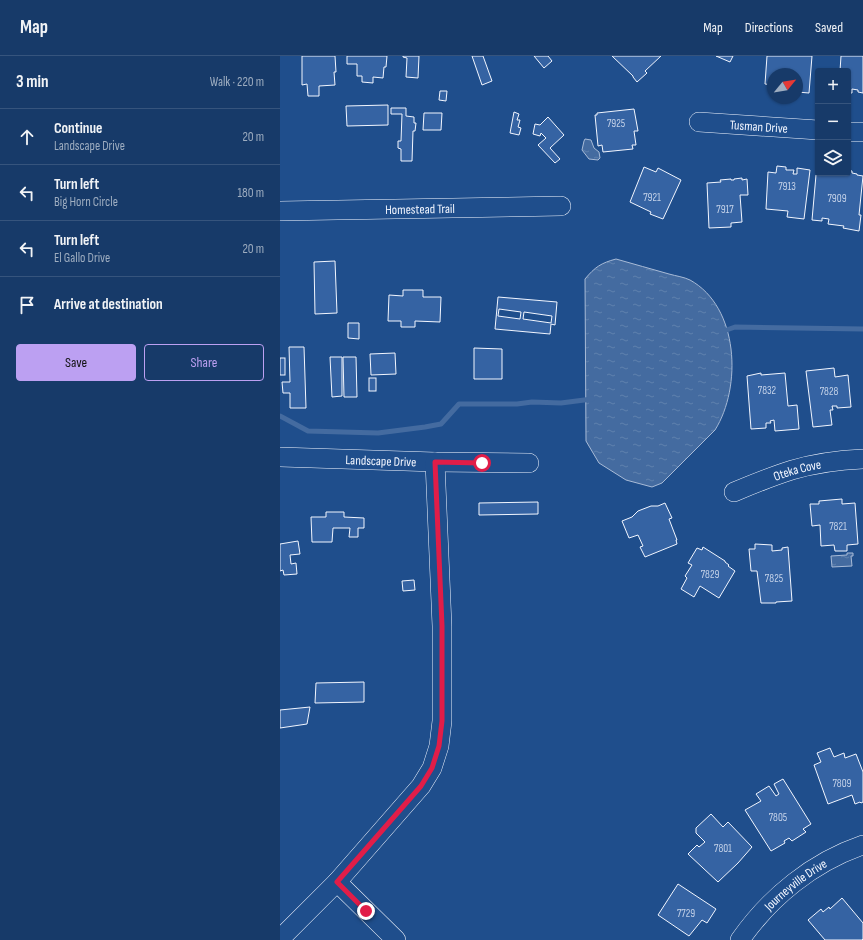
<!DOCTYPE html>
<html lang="en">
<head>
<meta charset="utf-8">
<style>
	:root { --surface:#173a69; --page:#20416f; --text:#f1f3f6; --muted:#9eadc0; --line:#36547d; --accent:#bca0f2 }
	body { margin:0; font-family:"Sofia Sans Condensed",sans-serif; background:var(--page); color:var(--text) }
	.controls { position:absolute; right:12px; top:12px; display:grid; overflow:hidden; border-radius:4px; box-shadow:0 1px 3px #0004 }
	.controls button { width:36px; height:36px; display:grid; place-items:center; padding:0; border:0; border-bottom:1px solid var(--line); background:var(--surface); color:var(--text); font:20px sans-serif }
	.compass { position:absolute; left:487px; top:12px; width:36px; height:36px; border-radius:50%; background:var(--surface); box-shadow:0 1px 3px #0004; rotate:60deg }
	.stop { position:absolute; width:12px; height:12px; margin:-9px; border:3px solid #e11d48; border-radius:50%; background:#fff }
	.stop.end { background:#e11d48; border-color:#fff; box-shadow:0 1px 4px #0008 }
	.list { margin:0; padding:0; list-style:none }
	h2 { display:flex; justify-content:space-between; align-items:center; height:52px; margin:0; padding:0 16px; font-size:17px }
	h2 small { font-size:13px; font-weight:400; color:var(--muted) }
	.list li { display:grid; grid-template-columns:26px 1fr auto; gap:12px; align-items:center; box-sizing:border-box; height:56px; padding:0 16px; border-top:1px solid var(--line) }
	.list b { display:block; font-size:15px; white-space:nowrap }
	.list p { margin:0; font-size:13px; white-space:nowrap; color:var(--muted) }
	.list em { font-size:13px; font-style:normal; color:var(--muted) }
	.actions { display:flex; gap:8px; padding:12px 16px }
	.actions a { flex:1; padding:9px 0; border:1px solid var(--accent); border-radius:4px; text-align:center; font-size:14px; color:var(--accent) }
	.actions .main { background:var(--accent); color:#111 }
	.icon { flex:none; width:22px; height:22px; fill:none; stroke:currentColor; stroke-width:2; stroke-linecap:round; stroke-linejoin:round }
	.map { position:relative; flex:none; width:583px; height:884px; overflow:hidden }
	header { display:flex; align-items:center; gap:24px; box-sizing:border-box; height:56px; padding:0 20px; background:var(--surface); border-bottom:1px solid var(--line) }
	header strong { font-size:19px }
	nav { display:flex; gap:22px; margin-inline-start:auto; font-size:14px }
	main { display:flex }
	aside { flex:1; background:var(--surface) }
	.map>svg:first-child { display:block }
	.water { fill:url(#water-ripples); stroke:#a8bbd7 }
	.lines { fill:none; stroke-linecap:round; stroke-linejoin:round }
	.stream { stroke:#446ba0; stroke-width:5 }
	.building { fill:#3563a3; stroke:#f2f6ff; fill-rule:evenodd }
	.minor-casing { stroke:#f2f6ff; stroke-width:20 }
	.minor { stroke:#1f4e8c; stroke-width:19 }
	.route { stroke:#e11d48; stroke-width:5 }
	.labels { text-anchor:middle; stroke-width:3; stroke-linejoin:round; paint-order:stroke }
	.number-label { font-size:11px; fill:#c3d1e8 }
	.street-label { font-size:13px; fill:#f2f6ff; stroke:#1f4e8c }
</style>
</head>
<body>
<header>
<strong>Map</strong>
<nav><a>Map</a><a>Directions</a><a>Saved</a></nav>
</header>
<main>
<aside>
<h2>3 min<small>Walk · 220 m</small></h2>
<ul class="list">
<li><svg class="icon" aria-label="ahead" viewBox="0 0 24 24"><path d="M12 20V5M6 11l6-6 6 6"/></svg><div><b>Continue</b><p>Landscape Drive</p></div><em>20 m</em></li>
<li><svg class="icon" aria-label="left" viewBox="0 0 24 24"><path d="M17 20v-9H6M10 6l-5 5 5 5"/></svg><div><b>Turn left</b><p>Big Horn Circle</p></div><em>180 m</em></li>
<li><svg class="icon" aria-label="left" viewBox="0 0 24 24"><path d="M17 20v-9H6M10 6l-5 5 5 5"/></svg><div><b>Turn left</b><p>El Gallo Drive</p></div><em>20 m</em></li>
<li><svg class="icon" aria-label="arrive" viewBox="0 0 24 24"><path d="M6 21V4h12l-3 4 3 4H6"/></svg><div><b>Arrive at destination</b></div></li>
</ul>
<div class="actions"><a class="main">Save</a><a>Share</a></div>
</aside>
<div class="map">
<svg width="583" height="884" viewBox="0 0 583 884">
	<defs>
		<pattern id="water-ripples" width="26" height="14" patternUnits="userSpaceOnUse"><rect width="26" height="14" fill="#446ba0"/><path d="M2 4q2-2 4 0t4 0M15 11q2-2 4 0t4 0" fill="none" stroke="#5f81ae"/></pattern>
	</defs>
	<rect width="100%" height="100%" fill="#1f4e8c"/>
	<g class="water">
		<path d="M305,83L311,84L314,92L319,96L320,102L318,104L309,103L302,94L304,85Z"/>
		<path d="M336,203C354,208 371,213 389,218C396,220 404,221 410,224C459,251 462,331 435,374L382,427L372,431L346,424L319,407L306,385L305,223C315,211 321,207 336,203Z"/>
		<path d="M567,497H573V500H571L572,510L552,511L551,500L567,499Z"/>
	</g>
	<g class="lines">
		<g class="stream">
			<path d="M441,276L455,271L583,273"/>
			<path d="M0,360L28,375L98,377L145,371L161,368L179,348H237L252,346L281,347L312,343"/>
		</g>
	</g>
	<g class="building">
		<path d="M22,0H55L56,16H54L55,29L39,30V40H28L27,28L22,29Z"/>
		<path d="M67,0H107L106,11H104L103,22L93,21V27L82,26V20H77V8H67Z"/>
		<path d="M123,0H139L138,22L126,21L127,2L123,1Z"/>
		<path d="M192,0H203L212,25L202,29Z"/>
		<path d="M254,0H268L272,5L264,12Z"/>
		<path d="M332,0H381L365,15L367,17L357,26L353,21V20Z"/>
		<path d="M436,0H453L450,6Z"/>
		<path d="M487,0H532L529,37L517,36V18H493V29L485,28Z"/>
		<path d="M561,0H583V37L578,36V34L572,33V37H568V15H560Z"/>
		<path d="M160,35H167L166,45L159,44Z"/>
		<path d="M108,49V69L67,70L66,50Z"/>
		<path d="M111,52H126V60L134,61V67H136L135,75H133L132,105H121V93L118,92V85H121L122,58H111Z"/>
		<path d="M354,53L358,75H354L356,89H352L353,93L323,96L322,89L318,90L315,59H317V57Z"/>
		<path d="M234,56L239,58L237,64H240L238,71L241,72L239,79L230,77Z"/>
		<path d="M144,57H162L161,74H143Z"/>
		<path d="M268,61L284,79L270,92L280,103L275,107L258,89L266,82L261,77L260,80L253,78L255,68L260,69Z"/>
		<path d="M497,110L506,111V114H514L513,118H517V112L530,114L524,163L507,161L508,155L486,153L488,116L496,117Z"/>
		<path d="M364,111L376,116L378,112L401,124L383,163L370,158L371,156L350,146Z"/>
		<path d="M568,114L572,115V117L577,118V119L583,120L579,159H581L579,175L563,172L564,170L548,168L549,163L542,162V165L532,164L536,119H538V116L566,118L568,117Z"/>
		<path d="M462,122V124L467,123L468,139H460L462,166L451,167V171L429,172L427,127L441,126L440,124L451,123V124H454V123Z"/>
		<path d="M55,205L57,257L35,258L34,206Z"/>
		<path d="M123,234H143V241H161L160,266L135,265V271H121V265H108L109,239L123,240Z"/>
		<path d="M218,241L277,246L275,269L271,268L270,278L215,273ZM219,253L241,256L240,263L218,260ZM244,256L272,260L271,267L243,263Z"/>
		<path d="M68,267H79V283L68,282Z"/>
		<path d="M9,291H24L26,352H10V337H3L2,326H10Z"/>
		<path d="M194,292L222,293V323H194Z"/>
		<path d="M115,297L116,318L91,319L90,298Z"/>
		<path d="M50,301H62V340L52,341Z"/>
		<path d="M63,301H76L77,341H64Z"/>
		<rect x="0" y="302" width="5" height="17"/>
		<path d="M554,312L555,321L568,319L571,351L557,352V350H552L553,354H550L552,369L533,371L526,315Z"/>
		<path d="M481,317V319L505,317L508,350L517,349L519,373L495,375L494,364L490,365L491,367H486V372L471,373L467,320Z"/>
		<rect x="89" y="322" width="7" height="13"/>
		<path d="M562,443V448L575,447L578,488L567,489V495H555L554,489L541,490L540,469L532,470L530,448H539V445Z"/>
		<path d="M258,446V458L199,459V447Z"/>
		<path d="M385,447L392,462L389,463L397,484H396L397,488L365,501L360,491L363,490L358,479L349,482L342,465L352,461L358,455L371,450H378Z"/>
		<path d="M46,456H64V461L84,462V472H78V481H69L70,472H53L52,486H32L31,461H46Z"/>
		<path d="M18,485L20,498L10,499L11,508L16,507L17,518L4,519L3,514L0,515V488Z"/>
		<path d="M475,488L492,489V495L502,494V492L508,491L512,545L496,546V547H481L477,515H471L469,493H475Z"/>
		<path d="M423,491L445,505V506L449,509L448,510L455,515L439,542L420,530L414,541L401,533L407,522L405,520L412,509L408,507L417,492L422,494Z"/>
		<path d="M134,524L135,534L123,535L122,525Z"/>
		<path d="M84,626V646L35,647L36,627Z"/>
		<path d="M30,651L27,668L0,672V654Z"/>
		<path d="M550,692L554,701L564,697L565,702L576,698L583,716V746L581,747L580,746L575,748L572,739L548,748L534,709L541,706L537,697Z"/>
		<path d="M503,723L531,768L523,773L526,776L512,785L509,782L504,785L505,787L491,795L465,754L481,745L476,738L489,730L496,740L499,738L494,728Z"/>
		<path d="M431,758L443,771L448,766L472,791L458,807L438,826L408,798L417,789L419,791L425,786L416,777V772Z"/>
		<path d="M398,828L436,853L427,867L422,864L409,880L378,859Z"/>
		<path d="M562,842L583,867V883L582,884H545L528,864L541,853L543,856L549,851L550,853Z"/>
	</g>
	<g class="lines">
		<g class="minor-casing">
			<g id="minor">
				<path id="s1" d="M419,66L538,74"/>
				<path d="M568,76H583"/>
				<path id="s2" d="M0,155L281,150"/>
				<path id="s3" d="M0,401L155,406L249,407"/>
				<path id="s4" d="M454,436C473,428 493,420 512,414C536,407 559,404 583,403"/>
				<path d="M57,826L116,884"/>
				<path d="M0,883L57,826L141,730L152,712L159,690L162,665V570L155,406"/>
				<path id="s5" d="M460,884C490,841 533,806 583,789"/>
			</g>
		</g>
		<use href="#minor" class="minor"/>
	</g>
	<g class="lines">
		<path class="route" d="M86,855L57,826L141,730L152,712L159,690L162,665V570L155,406L202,407"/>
	</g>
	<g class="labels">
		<g class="number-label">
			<text x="336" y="71">7925</text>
			<text x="507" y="134">7913</text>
			<text x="372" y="145">7921</text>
			<text x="557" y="146">7909</text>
			<text x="445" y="157">7917</text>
			<text x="487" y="338">7832</text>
			<text x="549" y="339">7828</text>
			<text x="558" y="474">7821</text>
			<text x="430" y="522">7829</text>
			<text x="494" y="526">7825</text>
			<text x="562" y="731">7809</text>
			<text x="498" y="765">7805</text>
			<text x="443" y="796">7801</text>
			<text x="406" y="861">7729</text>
		</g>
		<g class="street-label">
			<text dy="5" stroke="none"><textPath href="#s1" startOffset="60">Tusman Drive</textPath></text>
			<text dy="5" stroke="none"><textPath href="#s2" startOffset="140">Homestead Trail</textPath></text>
			<text dy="5" stroke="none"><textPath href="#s3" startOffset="101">Landscape Drive</textPath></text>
			<text dy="5" stroke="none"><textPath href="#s4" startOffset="67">Oteka Cove</textPath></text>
			<text dy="5" stroke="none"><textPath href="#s5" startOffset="79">Journeyville Drive</textPath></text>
		</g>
	</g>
</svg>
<div class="controls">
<button>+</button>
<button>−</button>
<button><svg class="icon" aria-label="layers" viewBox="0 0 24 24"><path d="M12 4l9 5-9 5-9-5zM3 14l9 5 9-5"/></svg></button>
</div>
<svg class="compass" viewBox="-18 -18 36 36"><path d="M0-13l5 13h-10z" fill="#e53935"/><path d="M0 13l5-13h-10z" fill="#9eadc0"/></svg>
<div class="stop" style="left:202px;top:407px"></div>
<div class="stop end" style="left:86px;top:855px"></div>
</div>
</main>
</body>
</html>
